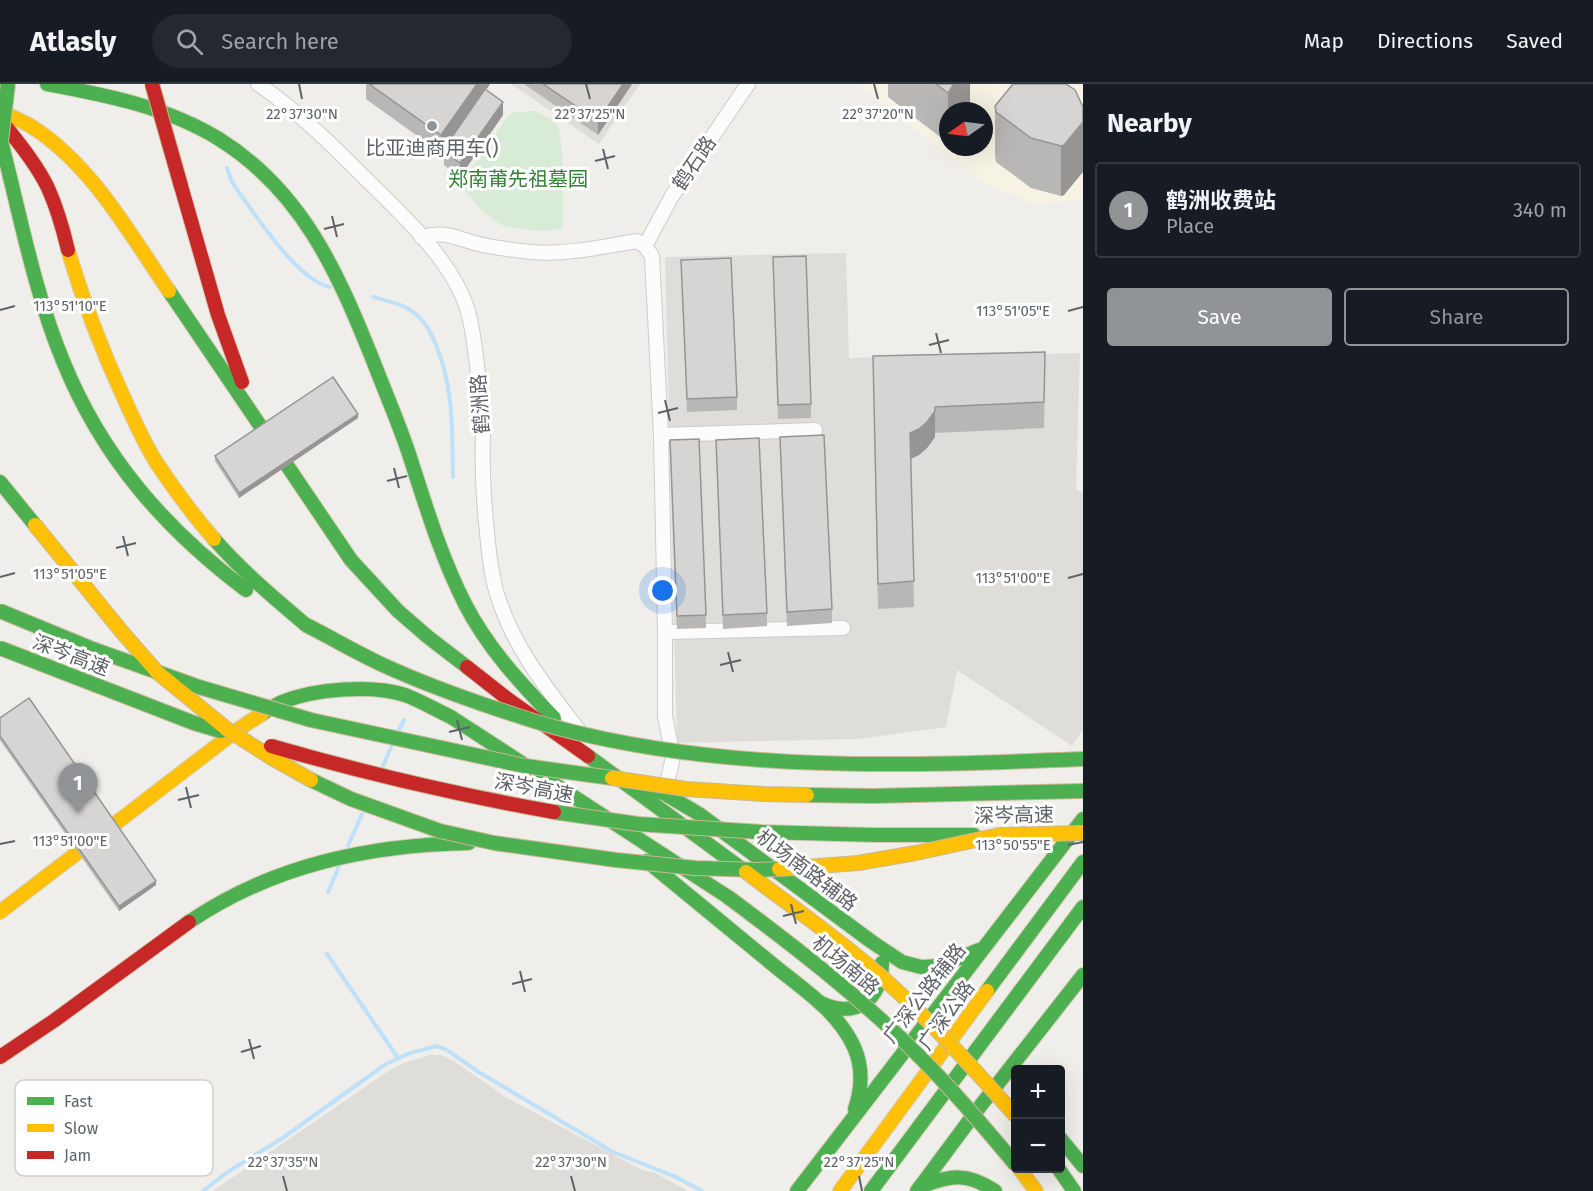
<!DOCTYPE html>
<html lang="en">
<head>
<meta charset="utf-8">
<style>
	:root { --surface:#171b24; --page:#242831; --text:#f1f3f6; --muted:#9ea1a6; --line:#363941; --accent:#919496 }
	body { margin:0; font-family:"Fira Sans","Noto Sans SC",sans-serif; background:var(--page); color:var(--text) }
	.controls { position:absolute; right:18px; bottom:18px; display:grid; overflow:hidden; border-radius:6px; box-shadow:0 6px 24px #0002 }
	.controls button { width:54px; height:54px; display:grid; place-items:center; padding:0; border:0; border-bottom:2px solid var(--line); background:var(--surface); color:var(--text); font:30px sans-serif }
	.compass { position:absolute; left:939px; top:18px; width:54px; height:54px; border-radius:50%; background:var(--surface); box-shadow:0 6px 24px #0002; rotate:256deg }
	.you { position:absolute; left:663px; top:507px; width:21px; height:21px; margin:-15px; border:4px solid #fff; border-radius:50%; background:#1a73e8; box-shadow:0 0 0 9px #1a73e833 }
	.badge { display:grid; place-items:center; width:39px; height:39px; border-radius:50%; background:var(--accent); color:#fff; font-size:20px; font-weight:700 }
	.pin { position:absolute; translate:-50% -50px; filter:drop-shadow(0 2px 3px #0008) }
	.pin::after { content:''; position:absolute; top:32px; width:21px; height:18px; background:inherit; clip-path:polygon(0 0,100% 0,50% 100%) }
	.list { margin:0; padding:0; list-style:none }
	h2 { display:flex; justify-content:space-between; align-items:center; height:78px; margin:0; padding:0 24px; font-size:26px }
	h2 small { font-size:20px; font-weight:400; color:var(--muted) }
	.list li { display:grid; grid-template-columns:39px 1fr auto; gap:18px; align-items:center; box-sizing:border-box; height:96px; margin:0 12px 12px; padding:0 12px; border:2px solid var(--line); border-radius:6px }
	.list b { display:block; font-size:22px; white-space:nowrap }
	.list p { margin:0; font-size:20px; white-space:nowrap; color:var(--muted) }
	.list em { font-size:20px; font-style:normal; color:var(--muted) }
	.actions { display:flex; gap:12px; padding:18px 24px }
	.actions a { flex:1; padding:14px 0; border:2px solid var(--accent); border-radius:6px; text-align:center; font-size:21px; color:var(--accent) }
	.actions .main { background:var(--accent); color:#fff }
	.icon { flex:none; width:33px; height:33px; fill:none; stroke:currentColor; stroke-width:2; stroke-linecap:round; stroke-linejoin:round }
	.map { position:relative; flex:none; width:1083px; height:1107px; overflow:hidden }
	header { display:flex; align-items:center; gap:36px; box-sizing:border-box; height:84px; padding:0 30px; background:var(--surface); border-bottom:2px solid var(--line) }
	header strong { font-size:28px }
	nav { display:flex; gap:33px; margin-inline-start:auto; font-size:21px }
	.search { width:420px; height:54px; background:var(--page); display:flex; align-items:center; gap:15px; box-sizing:border-box; padding:0 21px; border-radius:33px; color:var(--muted); font-size:22px }
	main { display:flex }
	aside { flex:1; background:var(--surface) }
	.map>svg:first-child { display:block }
	.commercial { fill:#f7f3e4; fill-rule:evenodd }
	.industrial { fill:#dfddda }
	.green { fill:#d8ebd6 }
	.lines { fill:none; stroke-linecap:round; stroke-linejoin:round }
	.stream { stroke:#bfe0f9; stroke-width:4 }
	.street-casing { stroke:#cbcccc; stroke-width:16 }
	.fast-casing { stroke:#d7ceb8; stroke-width:16 }
	.slow-casing { stroke:#d7ceb8; stroke-width:16 }
	.jam-casing { stroke:#d7ceb8; stroke-width:16 }
	.street { stroke:#fdfcfc; stroke-width:14 }
	.fast { stroke:#4caf50; stroke-width:14 }
	.slow { stroke:#ffc107; stroke-width:14 }
	.jam { stroke:#c62828; stroke-width:14 }
	.fast-bridge-casing { stroke:#c8b996; stroke-width:16; stroke-linecap:butt }
	.slow-bridge-casing { stroke:#c8b996; stroke-width:16; stroke-linecap:butt }
	.jam-bridge-casing { stroke:#c8b996; stroke-width:16; stroke-linecap:butt }
	.fast-bridge { stroke:#4caf50; stroke-width:14 }
	.slow-bridge { stroke:#ffc107; stroke-width:14 }
	.jam-bridge { stroke:#c62828; stroke-width:14 }
	.wall { fill:#b8b7b5 }
	.shaded-wall { fill:#969594 }
	.building { fill:#d6d5d3; stroke:#969594; stroke-width:1.5 }
	.ticks { fill:none; stroke:#5f6368; stroke-width:2 }
	.poi-dot { fill:#919496; stroke:#fff; stroke-width:2 }
	.labels { text-anchor:middle; stroke-width:6; stroke-linejoin:round; paint-order:stroke }
	.poi-label { font-size:20px; fill:#5f6368; stroke:#fff }
	.street-label { font-size:20px; fill:#5f6368; stroke:#fff }
	.park-label { font-size:20px; fill:#348238; stroke:#fff }
	.key { fill:#fff; stroke:#cfd0d2; stroke-width:1.5 }
	.key-label { font-size:16px; fill:#5f6368 }
	.ticks-label { font-size:15px; text-anchor:middle; fill:#5f6368; stroke:#fff; stroke-width:6; stroke-linejoin:round; paint-order:stroke }
</style>
</head>
<body>
<header>
<strong>Atlasly</strong>
<div class="search"><svg class="icon" aria-label="search" viewBox="0 0 24 24"><circle cx="10" cy="10" r="6"/><path d="M15 15l6 6"/></svg>Search here</div>
<nav><a>Map</a><a>Directions</a><a>Saved</a></nav>
</header>
<main>
<div class="map">
<svg width="1083" height="1107" viewBox="0 0 1083 1107">
	<rect width="100%" height="100%" fill="#efeeea"/>
	<path class="commercial" d="M856,0H1083V116L1034,120L986,100ZM948,27H984V63H948Z"/>
	<g class="industrial">
		<path d="M511,0H640L599,60Z"/>
		<path d="M846,169L849,274L1080,269L1076,405L1083,410V645L1072,662L957,586L946,643L858,655L677,659L665,173Z"/>
		<path d="M430,971H441L452,976L507,1014L642,1086L655,1089L688,1107H213L387,988L401,980Z"/>
	</g>
	<path class="green" d="M535,27C541,30 551,34 556,39C565,50 563,126 563,144L548,147L530,146L501,141L478,123L460,100L508,32L515,28Z"/>
	<g class="lines">
		<g class="stream">
			<path d="M227,84L232,98C252,126 296,196 330,203"/>
			<path d="M373,213C389,217 407,221 419,233C427,240 432,251 436,261C454,304 452,347 453,393"/>
			<path d="M399,646L404,636"/>
			<path d="M383,682L392,661"/>
			<path d="M348,762L362,730"/>
			<path d="M328,808L339,782"/>
			<path d="M327,870L398,974"/>
			<path d="M203,1107L226,1089L284,1053L386,980L410,969L437,962L447,966L477,987L613,1068L676,1093L702,1107"/>
		</g>
		<g class="street-casing">
			<g id="street">
				<path d="M258,0C298,27 333,62 367,96C402,130 452,177 467,224C472,240 474,257 476,273C479,297 482,321 483,346C483,359 482,373 483,387C483,414 486,441 489,468C491,483 493,499 498,513C514,564 548,606 580,648"/>
				<path d="M421,153C445,147 453,153 475,159C493,164 512,166 531,168C566,171 602,163 637,157L645,162L652,172L661,351L665,548V632L673,673L665,708"/>
				<path d="M645,162L672,112L748,0"/>
				<path d="M661,351L815,346"/>
				<path d="M665,548L843,544"/>
			</g>
		</g>
		<g class="fast-casing">
			<g id="fast">
				<path d="M47,0C106,11 167,23 219,55C302,107 337,187 372,274C384,305 397,335 408,367C425,419 440,471 465,520C487,563 520,599 554,634"/>
				<path d="M1,57C20,130 34,207 63,277C102,373 164,444 246,506"/>
				<path d="M169,207L351,476L398,527L428,553L467,583"/>
				<path d="M0,398L35,441"/>
				<path d="M214,455C242,487 274,514 306,541"/>
				<path d="M262,630C268,626 275,621 282,618C314,605 372,600 405,611C421,617 436,626 451,633L728,813"/>
				<path d="M588,672L746,788"/>
				<path d="M652,705L665,710L699,730L872,858L902,878L921,883L940,882L979,866"/>
				<path d="M761,748L875,751H974"/>
				<path d="M647,777C688,811 730,845 771,879C801,904 837,926 854,963C863,983 862,1004 855,1025"/>
				<path d="M189,838C273,781 369,761 469,759"/>
				<path d="M987,907L1083,778"/>
				<path d="M819,918C854,936 882,917 882,879"/>
				<path d="M1060,1054L1083,1082"/>
				<path d="M1058,1084L1074,1107"/>
				<path d="M920,1103C950,1091 967,1088 995,1107"/>
				<path d="M797,1107L1083,735"/>
				<path d="M871,1107L1083,823"/>
				<path d="M917,1107L978,1025L1083,891"/>
			</g>
		</g>
		<g class="slow-casing">
			<g id="slow">
				<path d="M0,27C10,32 20,36 29,41C90,78 130,150 169,207"/>
				<path d="M68,166C83,217 101,264 123,312C133,334 143,357 156,378C174,405 193,431 214,455"/>
				<path d="M0,828L240,644L262,630"/>
				<path d="M1019,1084L1036,1107"/>
				<path d="M840,1107L987,907"/>
			</g>
		</g>
		<g class="jam-casing">
			<g id="jam">
				<path d="M0,35C17,57 36,79 48,104C57,124 63,145 68,166"/>
				<path d="M181,102L218,231L242,298"/>
				<path d="M467,583L509,616L588,672"/>
				<path d="M0,973L55,936L189,838"/>
			</g>
		</g>
		<use href="#street" class="street"/>
		<use href="#fast" class="fast"/>
		<use href="#slow" class="slow"/>
		<use href="#jam" class="jam"/>
		<g class="fast-bridge-casing">
			<g id="fast-bridge">
				<path d="M1,57L8,0"/>
				<path d="M0,527L90,564L199,603L311,636L525,682L612,694"/>
				<path d="M306,541C332,554 357,569 383,581C420,598 458,612 497,625C516,631 535,638 554,643C725,689 907,682 1083,675"/>
				<path d="M0,564L194,639L221,647"/>
				<path d="M311,696L351,715L440,747L494,759L616,776L695,784L758,786L779,785"/>
				<path d="M807,711L873,712L1083,707"/>
				<path d="M554,728L638,740L761,748"/>
				<path d="M728,813C794,862 860,913 918,971C953,1006 984,1043 1016,1081"/>
			</g>
		</g>
		<g class="slow-bridge-casing">
			<g id="slow-bridge">
				<path d="M35,441L122,548L157,588L228,646L272,674L311,696"/>
				<path d="M612,694L686,705L763,710L807,711"/>
				<path d="M779,785L858,779L916,769L999,751L1083,749"/>
				<path d="M746,788C792,823 840,856 883,894C931,937 973,984 1016,1032"/>
			</g>
		</g>
		<g class="jam-bridge-casing">
			<g id="jam-bridge">
				<path d="M152,0L181,102"/>
				<path d="M271,662C364,689 459,711 554,728"/>
			</g>
		</g>
		<use href="#fast-bridge" class="fast-bridge"/>
		<use href="#slow-bridge" class="slow-bridge"/>
		<use href="#jam-bridge" class="jam-bridge"/>
	</g>
	<g class="wall">
		<path d="M366,0H490L486,6L503,31L460,93L444,81V68L452,58V54L441,69L366,15Z"/>
		<path d="M524,0H632L598,51Z"/>
		<path d="M888,0H970V27L948,59L888,13Z"/>
		<path d="M1066,0L1064,111L1061,112L1031,104L996,78L995,72V22Z"/>
		<path d="M681,176L737,313V326L687,328Z"/>
		<path d="M773,186L811,320V334L778,335Z"/>
		<path d="M873,272L1045,294L1044,344L935,349V353L927,364L919,371L911,375L914,523L878,525Z"/>
		<path d="M358,334L239,414L215,377V372Z"/>
		<path d="M780,353L832,525V539L787,542Z"/>
		<path d="M670,356L706,531V544L677,545Z"/>
		<path d="M716,356L767,529V542L723,545Z"/>
		<path d="M0,634L156,801L119,827L0,656Z"/>
	</g>
	<g class="shaded-wall">
		<path d="M477,0H490L441,69V51Z"/>
		<path d="M623,0H632L598,51V37Z"/>
		<path d="M954,0H970V27H948V59V9Z"/>
		<path d="M503,18V31L460,93V79Z"/>
		<path d="M1083,38V88L1064,111L1061,112V62Z"/>
		<path d="M935,323V353L927,364L919,371L910,375V349Z"/>
		<path d="M358,330V334L239,414V409Z"/>
		<path d="M156,797V801L119,827V822Z"/>
	</g>
	<g class="building">
		<path d="M369,0H477L441,51Z"/>
		<path d="M543,0H623L598,37Z"/>
		<path d="M936,0H954L948,9Z"/>
		<path d="M1013,0H1066L1075,6L1083,23V38L1064,61L1061,62L1031,54L996,28L995,22Z"/>
		<path d="M485,5L503,18L460,79L444,68L454,55L452,53Z"/>
		<path d="M806,172L811,320L778,321L773,173Z"/>
		<path d="M731,174L737,313L687,315L681,176Z"/>
		<path d="M1045,268L1044,318L935,323V327L927,338L919,345L910,349L914,497L878,500L873,272Z"/>
		<path d="M333,293L358,330L239,409L215,372Z"/>
		<path d="M824,351L832,525L787,528L780,353Z"/>
		<path d="M759,354L767,529L723,531L716,356Z"/>
		<path d="M699,355L706,531L677,532L670,356Z"/>
		<path d="M29,614L156,797L119,822L0,652V634Z"/>
	</g>
	<path class="ticks" d="M299,0L302,15M586,0L590,15M874,0L878,15M603,65L608,85M595,77L615,72M332,132L337,153M324,145L344,140M0,226L15,222M1068,227L1083,223M936,249L941,269M929,261L949,256M665,316L670,337M658,329L678,324M394,384L399,404M387,397L407,392M123,452L128,472M116,464L136,459M0,493L15,489M1068,494L1083,490M728,568L733,588M720,581L741,576M457,636L462,656M449,648L470,643M186,703L191,724M178,716L199,711M0,760L15,757M1068,761L1083,758M791,820L796,840M783,832L804,827M520,887L525,908M512,900L532,895M249,955L254,975M241,968L261,962M283,1092L287,1107M571,1092L575,1107M859,1092L862,1107"/>
	<circle class="poi-dot" cx="432" cy="42" r="6"/>
	<g class="labels">
		<g class="poi-label">
			<text x="432" y="71">比亚迪商用车()</text>
		</g>
		<g class="street-label">
			<text transform="translate(694 79) rotate(-56)" y="7">鹤石路</text>
			<text transform="translate(480 320) rotate(-94)" y="7">鹤洲路</text>
			<text transform="translate(71 571) rotate(21)" y="7">深岑高速</text>
			<text transform="translate(534 704) rotate(11)" y="7">深岑高速</text>
			<text transform="translate(1014 731) rotate(-1)" y="7">深岑高速</text>
			<text transform="translate(807 786) rotate(37)" y="7">机场南路辅路</text>
			<text transform="translate(846 881) rotate(40)" y="7">机场南路</text>
			<text transform="translate(924 909) rotate(-52)" y="7">广深公路辅路</text>
			<text transform="translate(946 931) rotate(-54)" y="7">广深公路</text>
		</g>
		<g class="park-label">
			<text x="518" y="102">郑南莆先祖墓园</text>
		</g>
	</g>
	<rect x="15" y="996" width="198" height="96" rx="9" class="key"/>
	<rect x="27" y="1013" width="27" height="8" fill="#4caf50"/>
	<rect x="27" y="1040" width="27" height="8" fill="#ffc107"/>
	<rect x="27" y="1067" width="27" height="8" fill="#c62828"/>
	<g class="key-label">
		<text x="64" y="1023">Fast</text>
		<text x="64" y="1050">Slow</text>
		<text x="64" y="1077">Jam</text>
	</g>
	<g class="ticks-label">
		<text x="878" y="35">22°37'20"N</text>
		<text x="302" y="35">22°37'30"N</text>
		<text x="590" y="35">22°37'25"N</text>
		<text x="70" y="227">113°51'10"E</text>
		<text x="1013" y="232">113°51'05"E</text>
		<text x="70" y="495">113°51'05"E</text>
		<text x="1013" y="499">113°51'00"E</text>
		<text x="70" y="762">113°51'00"E</text>
		<text x="1013" y="766">113°50'55"E</text>
		<text x="283" y="1083">22°37'35"N</text>
		<text x="571" y="1083">22°37'30"N</text>
		<text x="859" y="1083">22°37'25"N</text>
	</g>
</svg>
<div class="controls">
<button>+</button>
<button>−</button>
</div>
<svg class="compass" viewBox="-18 -18 36 36"><path d="M0-13l5 13h-10z" fill="#e53935"/><path d="M0 13l5-13h-10z" fill="#9ea1a6"/></svg>
<div class="you"></div>
<div class="pin badge" style="left:78px;top:729px">1</div>
</div>
<aside>
<h2>Nearby<small></small></h2>
<ul class="list">
<li><span class="badge">1</span><div><b>鹤洲收费站</b><p>Place</p></div><em>340 m</em></li>
</ul>
<div class="actions"><a class="main">Save</a><a>Share</a></div>
</aside>
</main>
</body>
</html>
